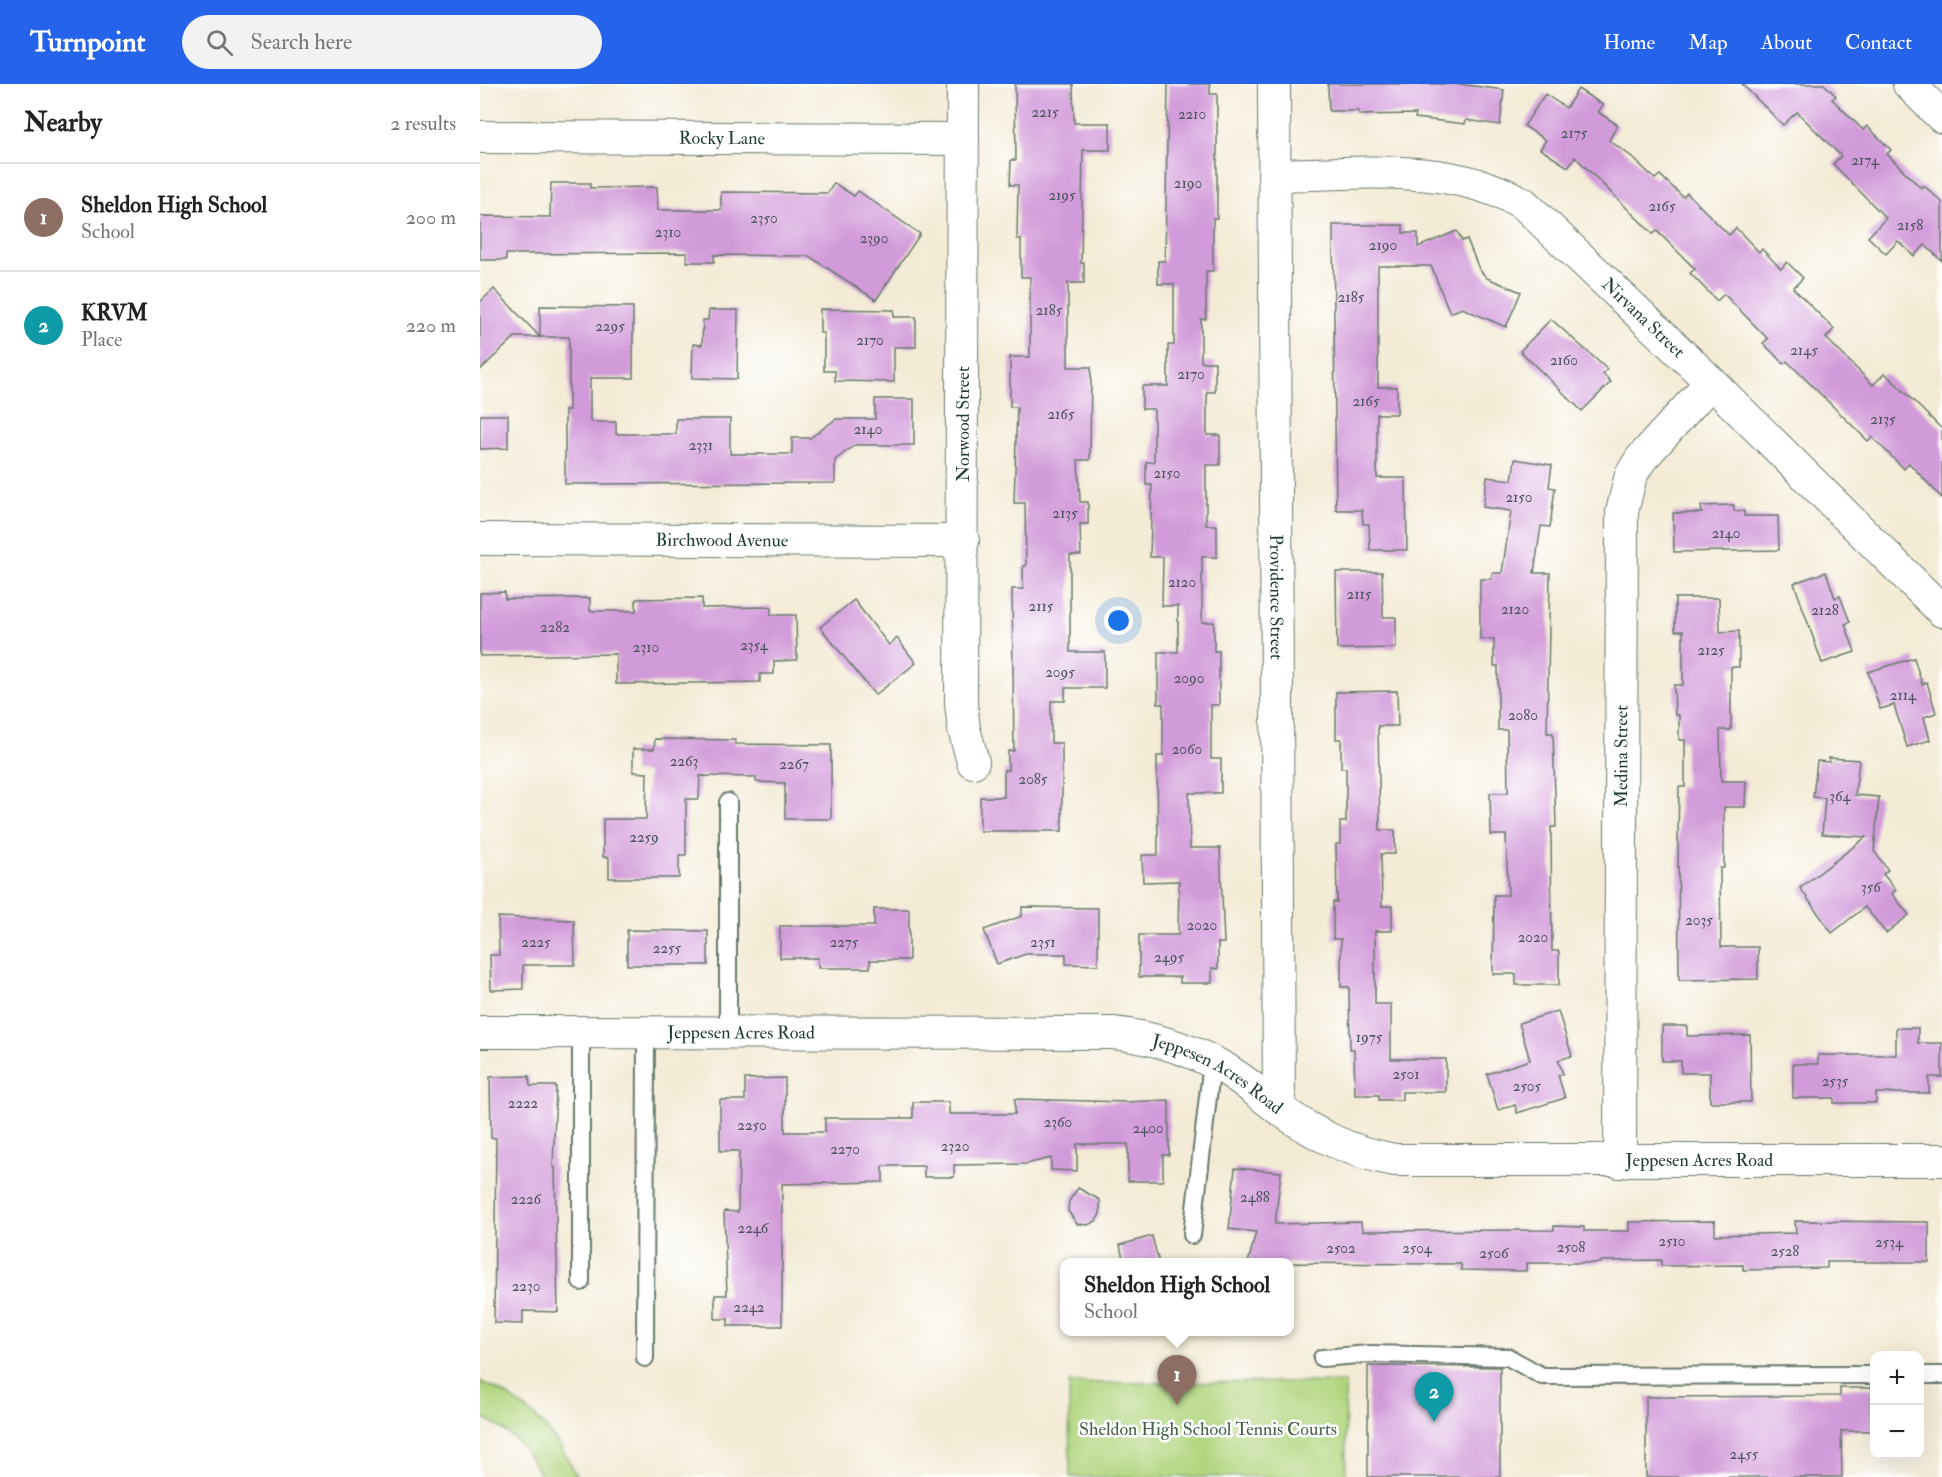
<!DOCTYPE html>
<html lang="en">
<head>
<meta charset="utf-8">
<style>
	:root { --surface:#fff; --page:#f2f2f2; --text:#222; --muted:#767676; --line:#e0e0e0; --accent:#2563eb }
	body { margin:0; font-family:"IM FELL Double Pica",serif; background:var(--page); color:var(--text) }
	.controls { position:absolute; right:18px; bottom:18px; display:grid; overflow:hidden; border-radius:12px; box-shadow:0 6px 24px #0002 }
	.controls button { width:54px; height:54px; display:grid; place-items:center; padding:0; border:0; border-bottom:2px solid var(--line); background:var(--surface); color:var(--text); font:30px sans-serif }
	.you { position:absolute; left:639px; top:537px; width:21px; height:21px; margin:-15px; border:4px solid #fff; border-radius:50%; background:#1a73e8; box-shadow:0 0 0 9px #1a73e833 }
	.badge { display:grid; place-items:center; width:39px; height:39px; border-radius:50%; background:var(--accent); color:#fff; font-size:20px; font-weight:700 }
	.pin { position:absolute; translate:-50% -50px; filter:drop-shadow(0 2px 3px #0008) }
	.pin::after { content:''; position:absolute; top:32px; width:21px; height:18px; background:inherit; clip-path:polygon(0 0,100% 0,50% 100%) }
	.popup { position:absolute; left:580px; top:1174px; width:234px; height:78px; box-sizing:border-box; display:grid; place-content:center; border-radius:12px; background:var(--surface); filter:drop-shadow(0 2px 4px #0005); font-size:20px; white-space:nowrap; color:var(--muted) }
	.popup b { font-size:22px; color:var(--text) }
	.popup::after { content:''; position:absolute; left:50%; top:100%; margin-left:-12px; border:12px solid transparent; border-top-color:var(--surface) }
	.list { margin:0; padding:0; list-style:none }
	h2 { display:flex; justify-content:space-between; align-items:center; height:78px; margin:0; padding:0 24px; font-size:26px }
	h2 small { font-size:20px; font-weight:400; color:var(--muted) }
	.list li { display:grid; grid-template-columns:39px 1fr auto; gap:18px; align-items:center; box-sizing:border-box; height:108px; padding:0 24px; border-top:2px solid var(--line) }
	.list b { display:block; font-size:22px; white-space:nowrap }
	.list p { margin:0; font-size:20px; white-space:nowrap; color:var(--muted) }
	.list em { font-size:20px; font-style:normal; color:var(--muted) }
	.icon { flex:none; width:33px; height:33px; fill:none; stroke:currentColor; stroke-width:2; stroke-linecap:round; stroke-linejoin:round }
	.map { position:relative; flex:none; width:1462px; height:1393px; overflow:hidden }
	header { display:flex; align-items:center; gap:36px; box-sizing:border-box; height:84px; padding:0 30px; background:var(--accent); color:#fff }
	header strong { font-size:28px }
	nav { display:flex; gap:33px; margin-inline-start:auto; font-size:21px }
	.search { width:420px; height:54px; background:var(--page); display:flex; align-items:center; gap:15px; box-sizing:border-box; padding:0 21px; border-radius:33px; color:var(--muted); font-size:22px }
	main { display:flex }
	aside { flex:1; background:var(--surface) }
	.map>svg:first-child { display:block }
	.green { fill:#b1d57e; stroke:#688959; stroke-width:1.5 }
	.building { fill:#d19ad9 }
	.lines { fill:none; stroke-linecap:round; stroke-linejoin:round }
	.service-casing { stroke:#697a6c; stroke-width:20 }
	.minor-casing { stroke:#697a6c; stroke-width:34 }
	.service { stroke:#fff; stroke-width:16 }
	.minor { stroke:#fff; stroke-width:32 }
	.labels { text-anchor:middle; stroke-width:5; stroke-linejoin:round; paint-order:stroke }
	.number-label { font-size:15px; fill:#4c545d }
	.street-label { font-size:18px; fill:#1f3d34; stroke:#fff }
	.park-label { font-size:18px; fill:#446346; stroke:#fff }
</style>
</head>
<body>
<header>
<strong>Turnpoint</strong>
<div class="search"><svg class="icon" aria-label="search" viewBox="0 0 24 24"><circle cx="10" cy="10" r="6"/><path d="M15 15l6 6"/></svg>Search here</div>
<nav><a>Home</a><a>Map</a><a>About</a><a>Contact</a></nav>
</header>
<main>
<aside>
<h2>Nearby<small>2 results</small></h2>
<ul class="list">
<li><span class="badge" style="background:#8d6e63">1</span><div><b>Sheldon High School</b><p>School</p></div><em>200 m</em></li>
<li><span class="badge" style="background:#0f9aa8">2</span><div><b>KRVM</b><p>Place</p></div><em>220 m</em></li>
</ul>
</aside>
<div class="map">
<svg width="1462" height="1393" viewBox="0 0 1462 1393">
	<rect width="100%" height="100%" fill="#fff"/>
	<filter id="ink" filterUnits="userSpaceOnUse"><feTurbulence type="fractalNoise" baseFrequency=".0167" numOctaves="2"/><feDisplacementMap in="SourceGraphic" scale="12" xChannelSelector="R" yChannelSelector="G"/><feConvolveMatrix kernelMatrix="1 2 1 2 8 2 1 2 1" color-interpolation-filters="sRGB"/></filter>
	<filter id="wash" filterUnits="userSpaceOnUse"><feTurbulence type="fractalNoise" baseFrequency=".008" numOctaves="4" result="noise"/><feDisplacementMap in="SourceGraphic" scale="24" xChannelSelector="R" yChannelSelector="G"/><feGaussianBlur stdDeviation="1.35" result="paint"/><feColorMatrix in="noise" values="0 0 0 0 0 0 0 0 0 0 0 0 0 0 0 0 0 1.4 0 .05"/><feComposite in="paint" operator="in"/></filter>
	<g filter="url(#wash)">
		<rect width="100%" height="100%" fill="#f3ebd5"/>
		<g class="green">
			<path d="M0,1297C46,1318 76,1346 97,1393H61C49,1366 27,1344 0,1332Z"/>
			<path d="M865,1298L866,1393H590L589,1299Z"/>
		</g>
		<g id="blocks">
			<g class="building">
				<path d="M535,0H593L594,39H630V66H603L601,179H604V199H588V283H611L610,376H598L600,418H608V440H600L601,471H590V568H625V604H585V617H571V659H582V747H500V713H524V686H528V667H534L532,505H543V482H546L545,419H534L537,323H530V273H550V193H541V155H537L538,101H530L531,76H536Z"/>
				<path d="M688,0H730V10H737V134H733V187H726V235H721V278H735V308H727V351H740V381H726V441H737V473H722V538H734V567H739V621H731V675H741V709H709L710,764H740L744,859H738V885L732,884V899H700V893H659V851H698L699,797L663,798L662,771H678L677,672H683V620H678V568H698V522H682L683,473H670L672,401H666V378H674V325H662V302H688V261H694V200H678V177H685Z"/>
				<path d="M848,0H979L1024,6L1020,41L986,36L985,40L935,34L936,30L879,31V27H849Z"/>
				<path d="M1262,0H1344L1356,12L1352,15L1383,46L1387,42L1411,66L1407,70L1441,104L1443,101L1462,118V177L1445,161L1434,172L1418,157L1406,170L1388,153L1406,134L1353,80L1361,72L1317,28L1303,41Z"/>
				<path d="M1098,5L1123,21L1118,28L1138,41L1129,56L1152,73L1175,95L1180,91L1203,113L1207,109L1249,151L1256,144L1279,168L1282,165L1301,185L1307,178L1323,194L1313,204L1354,245L1346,254L1393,301L1405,289L1462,345V414L1429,379L1424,385L1392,353L1388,357L1307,277L1304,280L1283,259L1288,255L1244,210L1237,217L1210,189L1215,185L1177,147L1173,150L1095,73L1088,83L1060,65L1066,56L1044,42L1065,10L1086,24Z"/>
				<path d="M71,99H110V104L177,103L178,126H241V108L348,109L354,99L374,112L378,107L440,150L396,216L329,172L234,171V178H207V169L26,170V176H0V132L70,133Z"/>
				<path d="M853,141H923V149H938V163L977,147L982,157L987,155L999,185L1007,194L1041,208L1026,243L982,224L970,229L951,182H898V303H917V330H897V394H926L927,466H890L889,440H883L882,426H856Z"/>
				<path d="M14,205L60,253V222L153,223V294H110V338H136V350H196V335H250V370H312V354H330L356,335H395V315H434V361H375L355,376V399L85,400V326H89V253H35L0,286V218Z"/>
				<path d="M340,225L414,226V233H436V263H414V298L355,297V287H344V249H340Z"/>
				<path d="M229,226H258L257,295L212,294L213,260L222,261L223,236H228Z"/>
				<path d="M1071,235L1127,285L1123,290L1131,298L1102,327L1040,267Z"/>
				<path d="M0,331H28V364L0,365Z"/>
				<path d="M1035,375L1072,381L1069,403L1075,404L1070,443L1061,442L1054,489H1070L1067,649H1073L1076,743H1071L1072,867H1079V901H1036V890H1013L1014,811H1028L1026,751H1011L1010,709H1028L1027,646H1018V582H1014V555H1000V495H1012V489H1022L1031,427L1003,423L1007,393L1032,396Z"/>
				<path d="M1254,421V427H1264V432H1298L1299,466L1194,468L1193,429H1222L1221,422Z"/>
				<path d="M856,488H902L903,533H916V564L857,565Z"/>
				<path d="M1346,488L1355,514L1360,512L1370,538L1365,540L1375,568L1342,579L1314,499Z"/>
				<path d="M25,508V515L110,514V527H156V515L222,514V524L291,523V531H316L317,576L294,577V590H280V598L136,600V570L0,572V509Z"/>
				<path d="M1195,514H1239L1240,548L1259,547V583H1251V646H1240L1241,697H1266L1265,723H1244V784H1240L1241,863H1278V895L1199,896L1198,752L1199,703H1205V656H1199V631H1195L1194,601H1203V547H1195Z"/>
				<path d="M374,516L409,561L417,554L436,579L395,611L340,543Z"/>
				<path d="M1434,574L1442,600L1447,598L1456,629L1444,633L1450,656L1427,663L1414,621L1400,625L1388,588Z"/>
				<path d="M917,607L918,642H898L900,746H915V770H901L902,822H912V847H895V920H911V975H966V1008H922V1016H899V1011H875L874,965H870L869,903H861V855H853V818H857L856,760H860V738H866V684H861V655H856V608Z"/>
				<path d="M175,655L255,656V660L351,661V735H305V699L276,698V693L220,692L219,715H206V771H199V794H129V773H123V735H166L167,689L153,688V665H174Z"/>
				<path d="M1349,674L1379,676L1375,711L1399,713L1394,767L1408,786L1403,790L1416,806L1412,810L1429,831L1406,849L1385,823L1352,849L1320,804L1386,753L1342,750L1345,714L1333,713L1337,677L1349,678Z"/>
				<path d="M542,823L618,824V881L586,880V870H546L517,880L504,846L542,832Z"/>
				<path d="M394,825H429V876H390V884H338V874H300V842H394Z"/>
				<path d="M18,833L94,836L95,881H43V905L11,906L10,871H19Z"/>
				<path d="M147,846L228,847V881H147Z"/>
				<path d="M1078,927L1092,972L1078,976L1083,990L1078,991L1085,1014L1037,1029L1035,1021L1018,1026L1007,990L1050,976L1039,939Z"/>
				<path d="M1182,942H1207V952L1270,951L1271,1018H1230V989H1201V977H1182Z"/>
				<path d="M1416,944H1438V959H1462V993H1449V1009H1396V1019H1354V1014H1313V980H1338V971H1416Z"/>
				<path d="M49,992L50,1002H76L73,1083H75L78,1228L43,1227V1240L14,1239L16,1054H11L10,993Z"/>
				<path d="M305,994V1048H345V1034H433V1018H469V1030H535V1015L647,1018L689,1016V1071H683V1097H648V1060H597V1087L571,1086V1074L546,1080L474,1081V1093H444V1082H403V1098L302,1100V1242H248V1235H235V1211H247L244,1127L258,1128L259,1067H240V1016H265V995Z"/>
				<path d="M755,1084L801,1088L795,1140L881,1138L882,1147L1074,1146V1142L1104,1143V1147H1149V1138L1235,1137V1151L1316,1149L1315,1137L1449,1138V1178H1347V1184L1263,1186V1181L1181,1182V1176L1121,1177V1179H1046V1187L981,1186V1180L768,1179L776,1148L749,1145Z"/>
				<path d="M598,1104L620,1116V1130L616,1137L608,1141L597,1140L588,1127L589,1117Z"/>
				<path d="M672,1152L679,1179H644L640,1161Z"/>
				<path d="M888,1282L1020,1283V1393H888Z"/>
				<path d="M1360,1304H1395V1347H1361L1362,1393H1166V1313L1360,1312Z"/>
			</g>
		</g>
	</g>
	<g filter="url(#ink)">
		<use href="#blocks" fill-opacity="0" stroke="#697a6c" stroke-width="1.5"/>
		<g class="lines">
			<g class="service-casing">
				<g id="service">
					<path d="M101,948V1198"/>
					<path d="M248,948V718"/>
					<path d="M712,1151L732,978"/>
					<path d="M165,1274L166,948"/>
					<path d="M842,1274L889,1270L1028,1273L1062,1292L1394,1291"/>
					<path d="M1440,1291H1462"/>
				</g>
			</g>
			<g class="minor-casing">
				<g id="minor">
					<path d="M483,0L481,619L484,645L493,678"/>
					<path id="s1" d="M794,0L799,1025"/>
					<path d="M1429,0L1462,33"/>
					<path id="s2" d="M0,53L483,55"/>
					<path id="s3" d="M794,91C878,90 969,77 1044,120L1231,298L1462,527"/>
					<path id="s4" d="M0,455L483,457"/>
					<path id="s5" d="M0,948L633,949C670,953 705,963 738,981C760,992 779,1010 798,1024C835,1051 870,1068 915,1076H1462"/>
					<path id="s6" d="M1140,1078L1142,428L1151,391L1161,375L1231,298"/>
				</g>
			</g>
			<use href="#service" class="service"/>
			<use href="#minor" class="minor"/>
		</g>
	</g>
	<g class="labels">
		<g class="number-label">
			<text x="565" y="33">2215</text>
			<text x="712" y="35">2210</text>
			<text x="1094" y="54">2175</text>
			<text x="1385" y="81">2174</text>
			<text x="708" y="104">2190</text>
			<text x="582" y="116">2195</text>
			<text x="1182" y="127">2165</text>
			<text x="284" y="139">2350</text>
			<text x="1430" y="146">2158</text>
			<text x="188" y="153">2310</text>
			<text x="394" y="159">2390</text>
			<text x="903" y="166">2190</text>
			<text x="871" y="218">2185</text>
			<text x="569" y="231">2185</text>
			<text x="130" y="247">2295</text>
			<text x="390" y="261">2170</text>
			<text x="1324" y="271">2145</text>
			<text x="1084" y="281">2160</text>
			<text x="711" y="295">2170</text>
			<text x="886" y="322">2165</text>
			<text x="581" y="335">2165</text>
			<text x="1403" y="340">2135</text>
			<text x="388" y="350">2140</text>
			<text x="221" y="366">2331</text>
			<text x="687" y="394">2150</text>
			<text x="1039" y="418">2150</text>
			<text x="585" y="434">2135</text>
			<text x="1246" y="454">2140</text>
			<text x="702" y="503">2120</text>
			<text x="879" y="515">2115</text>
			<text x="561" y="527">2115</text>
			<text x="1035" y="530">2120</text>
			<text x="1345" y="531">2128</text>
			<text x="75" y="548">2282</text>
			<text x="274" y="566">2354</text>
			<text x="166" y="568">2310</text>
			<text x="1231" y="571">2125</text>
			<text x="580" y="593">2095</text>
			<text x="709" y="599">2090</text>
			<text x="1423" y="616">2114</text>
			<text x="1043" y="636">2080</text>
			<text x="707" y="670">2060</text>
			<text x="204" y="682">2263</text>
			<text x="314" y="685">2267</text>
			<text x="553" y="700">2085</text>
			<text x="1360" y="717">364</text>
			<text x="164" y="758">2259</text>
			<text x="1391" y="808">356</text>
			<text x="1219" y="841">2035</text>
			<text x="722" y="846">2020</text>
			<text x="1053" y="858">2020</text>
			<text x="56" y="863">2225</text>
			<text x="364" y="863">2275</text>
			<text x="563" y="863">2351</text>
			<text x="187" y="869">2255</text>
			<text x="689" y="878">2495</text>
			<text x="889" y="958">1975</text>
			<text x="926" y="995">2501</text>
			<text x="1355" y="1002">2535</text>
			<text x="1047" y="1007">2505</text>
			<text x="43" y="1024">2222</text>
			<text x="578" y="1043">2360</text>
			<text x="272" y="1046">2250</text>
			<text x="668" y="1049">2400</text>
			<text x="475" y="1067">2320</text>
			<text x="365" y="1070">2270</text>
			<text x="775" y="1118">2488</text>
			<text x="46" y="1120">2226</text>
			<text x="273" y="1149">2246</text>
			<text x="1192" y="1162">2510</text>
			<text x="1409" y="1163">2534</text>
			<text x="1091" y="1168">2508</text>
			<text x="861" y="1169">2502</text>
			<text x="937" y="1169">2504</text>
			<text x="1305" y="1172">2528</text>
			<text x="1014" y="1174">2506</text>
			<text x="46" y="1207">2230</text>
			<text x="269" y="1228">2242</text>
			<text x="1264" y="1375">2455</text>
		</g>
		<g class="street-label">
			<text dy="6" stroke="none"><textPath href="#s2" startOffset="242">Rocky Lane</textPath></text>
			<text dy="6" stroke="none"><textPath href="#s3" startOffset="420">Nirvana Street</textPath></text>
			<text transform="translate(483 340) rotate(-90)" y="6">Norwood Street</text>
			<text dy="6" stroke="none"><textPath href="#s4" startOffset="242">Birchwood Avenue</textPath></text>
			<text dy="6" stroke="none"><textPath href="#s1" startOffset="513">Providence Street</textPath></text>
			<text dy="6" stroke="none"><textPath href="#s6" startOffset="406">Medina Street</textPath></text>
			<text dy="6" stroke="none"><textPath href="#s5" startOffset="261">Jeppesen Acres Road</textPath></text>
			<text dy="6" stroke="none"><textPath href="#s5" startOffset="747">Jeppesen Acres Road</textPath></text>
			<text dy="6" stroke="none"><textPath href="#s5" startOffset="1251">Jeppesen Acres Road</textPath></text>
		</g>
		<g class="park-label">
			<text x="728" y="1351">Sheldon High School Tennis Courts</text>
		</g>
	</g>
</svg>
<div class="controls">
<button>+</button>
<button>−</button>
</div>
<div class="you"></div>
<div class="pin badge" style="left:697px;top:1321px;background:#8d6e63">1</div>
<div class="popup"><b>Sheldon High School</b>School</div>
<div class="pin badge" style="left:954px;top:1338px;background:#0f9aa8">2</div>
</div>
</main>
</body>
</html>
